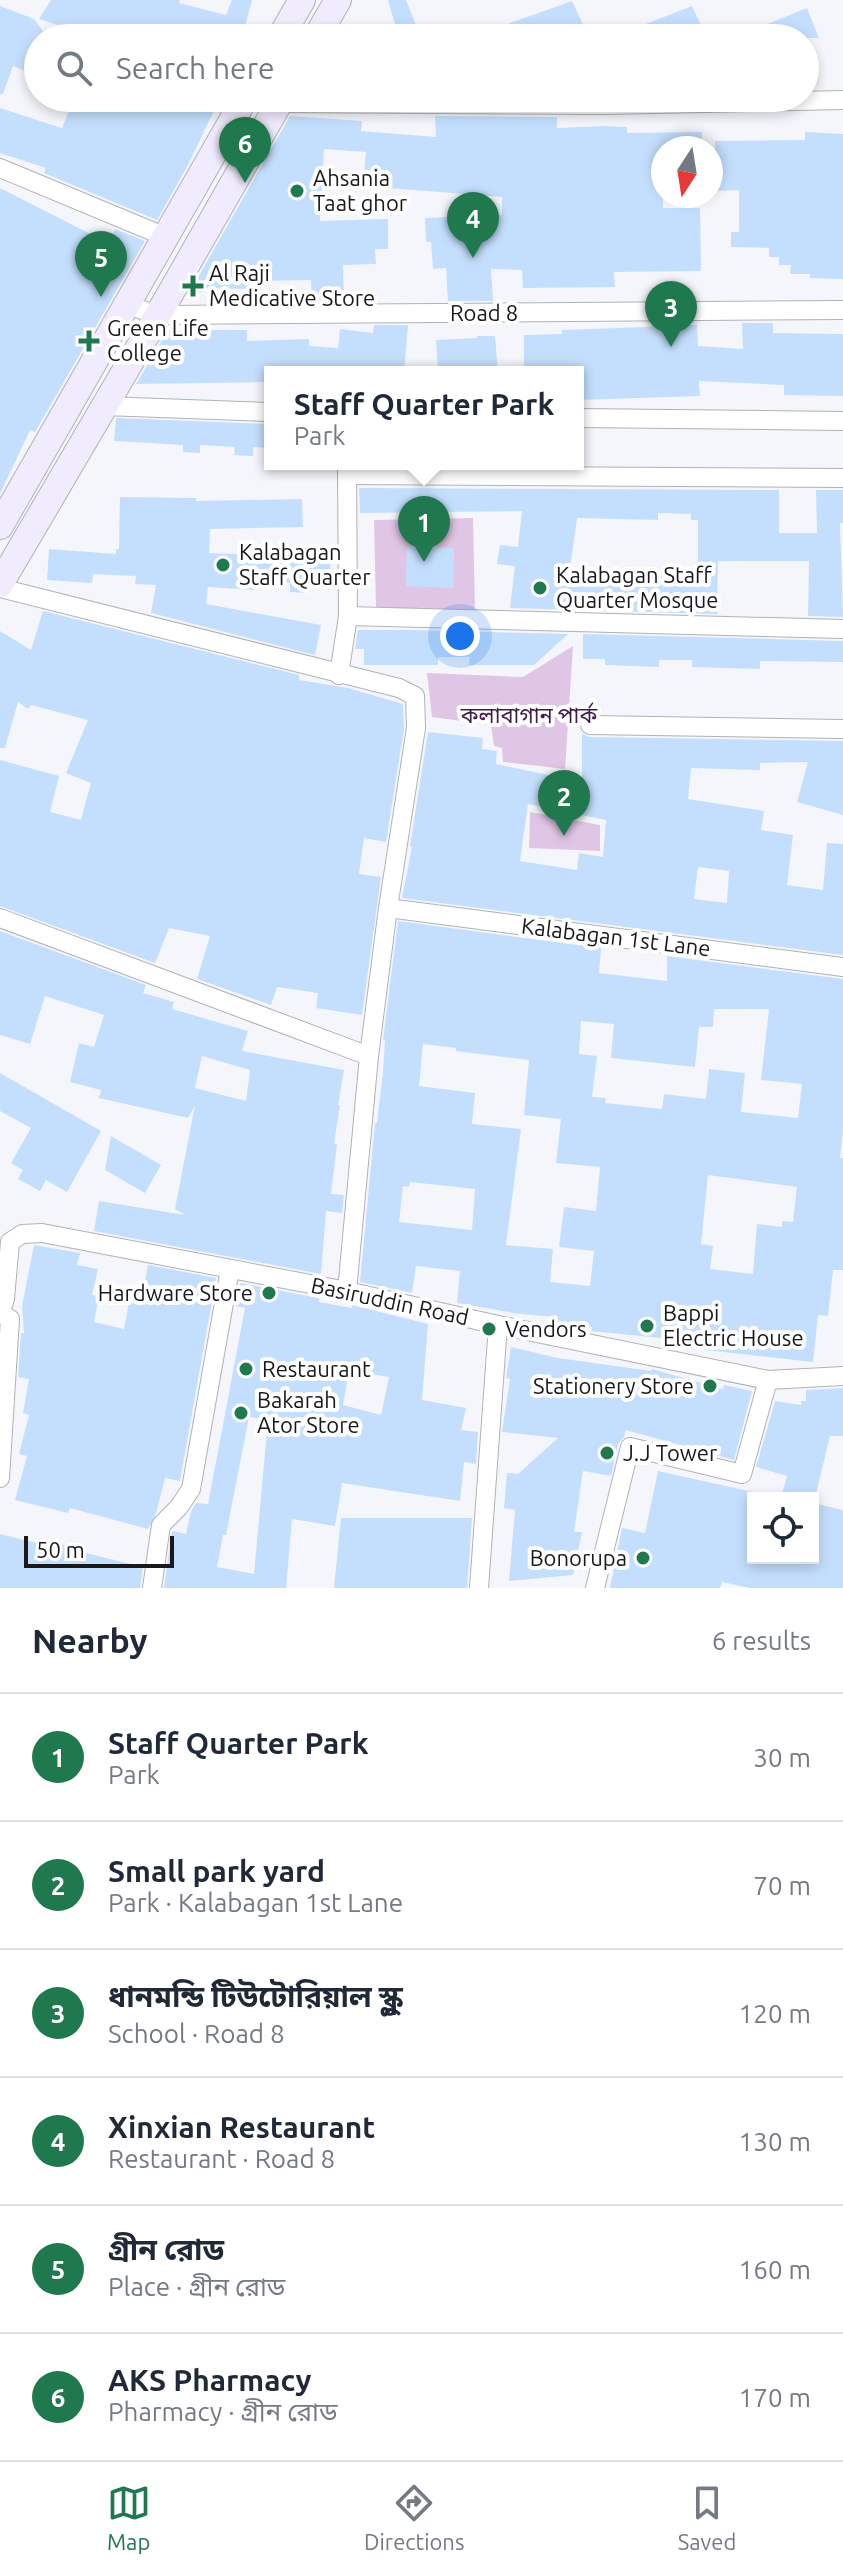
<!DOCTYPE html>
<html lang="en">
<head>
<meta charset="utf-8">
<style>
	:root { --surface:#fff; --page:#f6f6f7; --text:#1f2937; --muted:#747a83; --line:#e0e1e3; --accent:#20794e }
	body { margin:0; font-family:Ubuntu,"Noto Sans Bengali",sans-serif; background:var(--page); color:var(--text) }
	.controls { position:absolute; right:24px; bottom:24px; display:grid; overflow:hidden; border-radius:0px; box-shadow:0 4px 12px #0003 }
	.controls button { width:72px; height:72px; display:grid; place-items:center; padding:0; border:0; border-bottom:2px solid var(--line); background:var(--surface); color:var(--text); font:40px sans-serif }
	.compass { position:absolute; left:651px; top:136px; width:72px; height:72px; border-radius:50%; background:var(--surface); box-shadow:0 4px 12px #0003; rotate:192deg }
	.scale { position:absolute; left:24px; bottom:20px; width:150px; box-sizing:border-box; padding-left:8px; border:4px solid #19191b; border-top:0; font-size:22px; line-height:28px; white-space:nowrap; color:#19191b; -webkit-text-stroke:6px #fff; paint-order:stroke }
	.you { position:absolute; left:460px; top:636px; width:28px; height:28px; margin:-20px; border:6px solid #fff; border-radius:50%; background:#1a73e8; box-shadow:0 0 0 12px #1a73e833 }
	.badge { display:grid; place-items:center; width:52px; height:52px; border-radius:50%; background:var(--accent); color:#fff; font-size:26px; font-weight:700 }
	.pin { position:absolute; translate:-50% -66px; filter:drop-shadow(0 2px 4px #0008) }
	.pin::after { content:''; position:absolute; top:42px; width:28px; height:24px; background:inherit; clip-path:polygon(0 0,100% 0,50% 100%) }
	.popup { position:absolute; left:264px; top:366px; width:320px; height:104px; box-sizing:border-box; display:grid; place-content:center; border-radius:0px; background:var(--surface); filter:drop-shadow(0 2px 6px #0005); font-size:26px; white-space:nowrap; color:var(--muted) }
	.popup b { font-size:30px; color:var(--text) }
	.popup::after { content:''; position:absolute; left:50%; top:100%; margin-left:-16px; border:16px solid transparent; border-top-color:var(--surface) }
	.list { margin:0; padding:0; list-style:none }
	h2 { display:flex; justify-content:space-between; align-items:center; height:104px; margin:0; padding:0 32px; font-size:34px }
	h2 small { font-size:26px; font-weight:400; color:var(--muted) }
	.list li { display:grid; grid-template-columns:52px 1fr auto; gap:24px; align-items:center; box-sizing:border-box; height:128px; padding:0 32px; border-top:2px solid var(--line) }
	.list b { display:block; font-size:30px; white-space:nowrap }
	.list p { margin:0; font-size:26px; white-space:nowrap; color:var(--muted) }
	.list em { font-size:26px; font-style:normal; color:var(--muted) }
	.icon { flex:none; width:44px; height:44px; fill:none; stroke:currentColor; stroke-width:2; stroke-linecap:round; stroke-linejoin:round }
	.map { position:relative; flex:none; width:843px; height:1588px; overflow:hidden }
	.search { position:absolute; background:var(--surface); box-shadow:0 4px 12px #0003; left:24px; right:24px; top:24px; height:88px; display:flex; align-items:center; gap:20px; box-sizing:border-box; padding:0 28px; border-radius:44px; color:var(--muted); font-size:30px }
	.sheet { height:872px; background:var(--surface) }
	nav { display:flex; justify-content:space-around; align-items:center; box-sizing:border-box; height:112px; border-top:2px solid var(--line); background:var(--surface); font-size:22px; color:var(--muted) }
	nav a { display:grid; justify-items:center; gap:4px }
	nav .on { color:var(--accent) }
	.map>svg:first-child { display:block }
	.green { fill:#e0c6e5 }
	.building { fill:#c4dffd; fill-rule:evenodd }
	.lines { fill:none; stroke-linecap:round; stroke-linejoin:round }
	.minor-casing { stroke:#b1b2b7; stroke-width:20 }
	.secondary-casing { stroke:#b1b2b7; stroke-width:28 }
	.minor { stroke:#fff; stroke-width:18 }
	.secondary { stroke:#f0ebfd; stroke-width:26 }
	.poi-dot { fill:#20794e; stroke:#fff; stroke-width:3 }
	.labels { text-anchor:middle; stroke-width:8; stroke-linejoin:round; paint-order:stroke }
	.poi-label { font-size:22px; fill:#19191b; stroke:#fff; text-anchor:start }
	.street-label { font-size:22px; fill:#19191b; stroke:#fff }
	.park-label { font-size:22px; fill:#421a49; stroke:#fff }
</style>
</head>
<body>
<div class="map">
<svg width="843" height="1588" viewBox="0 0 843 1588">
	<rect width="100%" height="100%" fill="#f5f6fb"/>
	<g class="green">
		<path d="M473,518L475,613L420,609L422,607L413,611L376,607L374,520Z"/>
		<path d="M573,646L565,769L503,762L502,748L494,746L491,725L432,717L427,673L523,677Z"/>
		<path d="M530,812L600,825V851L529,848Z"/>
	</g>
	<g class="building">
		<path d="M51,0H180L179,3L226,15L232,0H252L242,38H96L39,19Z"/>
		<path d="M388,0H406L421,38H399Z"/>
		<path d="M572,1L586,31L565,38H475L474,36Z"/>
		<path d="M0,6L34,19L48,38H38V76L13,66L3,94H0Z"/>
		<path d="M692,6L707,38H612V37Z"/>
		<path d="M807,8L819,38H735V37Z"/>
		<path d="M74,98H220L189,163L157,220L44,173L46,168L0,153V108L62,128Z"/>
		<path d="M290,116L362,121L361,131L436,137L435,116L557,117V128L605,126L627,127V133L702,132V148H663V208H700L701,271L614,272L615,287L523,288L522,270L491,269L493,301H448L446,268L433,269L431,242H426L425,218L502,215V197L363,186L366,152L324,149L320,221L388,219V249H375L376,264L343,265L344,302H312L311,280L252,281L251,289L204,288V292L189,293Z"/>
		<path d="M805,132L843,134V279L810,278V274H790L791,265H779V257H769V248L731,247V232H739V190L716,191L715,141L805,140Z"/>
		<path d="M0,188L108,243L115,229L145,241L35,432L30,430L0,494Z"/>
		<path d="M742,323H773V333L843,334V396L784,395V385L699,381L700,396L578,400V372H524V335L562,334V330L697,325L698,346L743,349Z"/>
		<path d="M374,325H408L404,372H270V382L136,384L168,330H247V341L309,339V346L338,348L340,329L373,333Z"/>
		<path d="M477,336H495L498,372H438L436,340L477,338Z"/>
		<path d="M116,418L270,424V440L268,448L253,447V456L234,455L235,447L200,445V453L183,452V445L114,441Z"/>
		<path d="M359,488L779,490V533H817L816,490H843V523H840L843,617L808,616L809,561H718L717,614L510,608L515,566L497,564L500,545L518,547L522,511L360,513ZM658,513L691,514V520H698V577L569,576L577,518L658,520Z"/>
		<path d="M120,497L196,498V501L302,499L303,527L210,529L209,553L331,558L329,582L307,581V593L290,592V583L271,581H255L254,590L208,587L206,604L321,625L315,655L151,613L156,585L135,584L136,576L93,574L92,583L47,580L49,549L116,554V549H119Z"/>
		<path d="M407,546L454,548L453,588L406,586Z"/>
		<path d="M43,611L299,675V680L348,688L403,704L404,729L386,842L364,838L359,874L381,877L362,1015L316,1008L318,993L277,987L271,1005L197,979L210,936L169,928L155,963L0,906V760L59,776L50,812L81,820L91,783L66,773L88,720L31,705L28,709L18,702L5,748H0V631L31,650Z"/>
		<path d="M358,630H410L568,634L534,665H469L470,657H438V665H364V649H355Z"/>
		<path d="M583,634L843,641V662L760,661V669L692,667V660H659V667L605,665V659H583Z"/>
		<path d="M428,732L483,738L482,749L497,751L496,764L582,782V734L590,737L843,741V815L797,802L808,762L760,763V770L691,768L688,799L764,811L761,830L793,835L787,885L823,890L827,843L843,844V955L402,898L412,847L410,846ZM528,804L606,820L603,857L579,853L577,870L520,861ZM698,867L729,871L727,903L694,899Z"/>
		<path d="M398,921L601,948L599,973L667,981V956L843,979V1129L840,1158H843V1270H833L828,1316L818,1315L813,1362L679,1347L680,1340L591,1331L592,1327L555,1323L556,1317L520,1314L457,1303L460,1271L416,1266L412,1293L360,1282L375,1123H377L383,1072L385,1040H383ZM714,1009H769L761,1080L802,1084L798,1118L741,1112L745,1073L709,1069L706,1099L664,1094L662,1109L605,1103L606,1098L592,1097L597,1056L579,1054L581,1021L614,1024L611,1058L695,1067L699,1027H713ZM423,1044L456,1048V1051L529,1060L524,1115L561,1119L556,1163L600,1167L596,1211L564,1207L559,1247L594,1251L590,1286L550,1282L553,1249L506,1245L521,1129L472,1124L475,1093L419,1086ZM708,1175L797,1187L793,1222L782,1221V1227L757,1224L753,1274L710,1269L713,1246L701,1244ZM410,1182L475,1189L472,1230L399,1222L403,1186L409,1187Z"/>
		<path d="M0,931L146,985L143,993L174,1002L172,1009L248,1031L242,1051L344,1070L338,1105H340L334,1144H337L331,1194L344,1195L342,1213L326,1211L321,1274L94,1231L99,1201L185,1215L175,1209L195,1105L188,1118L99,1098L101,1090L70,1082L79,1043L94,1047L104,1015L45,996L30,1044L0,1035ZM202,1056L250,1070L246,1101L195,1088Z"/>
		<path d="M0,1073L101,1131L67,1192L46,1180L40,1191L18,1179L23,1170L11,1163L31,1128L0,1111Z"/>
		<path d="M111,1136L161,1165L145,1193L105,1170Z"/>
		<path d="M34,1245L80,1253L77,1265L98,1269L92,1295L99,1296L94,1322L124,1329L129,1302L136,1304L140,1284L144,1285L148,1265L216,1278L180,1481L165,1478L156,1514L148,1529L70,1508L68,1513L15,1500L27,1456L19,1454L29,1415L23,1413L29,1379L18,1377L21,1333H24L22,1306Z"/>
		<path d="M240,1283L319,1298V1302L352,1308V1305L428,1324L422,1400L466,1408L461,1430L478,1432L476,1464L464,1462L460,1501L342,1483L335,1526L292,1519L286,1588H164L172,1531L186,1534L191,1511L196,1503L208,1504L245,1308L236,1306ZM349,1370L389,1377L381,1415L343,1405ZM249,1417L268,1420L254,1574L217,1567L223,1535H226Z"/>
		<path d="M511,1347L558,1358L651,1371L652,1369L723,1389L724,1385L752,1391L734,1460L626,1430L624,1437L618,1444L611,1476L583,1471L574,1532H582L573,1575L509,1581L515,1510L504,1508L507,1473L518,1474L558,1438L502,1432L510,1379L506,1378Z"/>
		<path d="M843,1388V1436H830L815,1498H781L787,1476L756,1467L775,1401L801,1405V1401H806V1390Z"/>
		<path d="M658,1471L753,1492V1558H796L813,1562V1503L843,1510V1588H750L722,1582L720,1588H610L622,1528L645,1533Z"/>
		<path d="M341,1518H472L467,1588H334Z"/>
		<path d="M0,1534L40,1544L41,1540L83,1549L82,1552L143,1567L140,1588H0Z"/>
	</g>
	<g class="lines">
		<g class="minor-casing">
			<g id="minor">
				<path d="M258,98L279,103L605,105L843,100"/>
				<path d="M0,168L166,237"/>
				<path d="M127,305L158,315L843,310"/>
				<path d="M104,406L270,412"/>
				<path d="M578,418L843,421"/>
				<path d="M347,475L843,478"/>
				<path d="M0,588L399,688L415,696L416,728L388,908L369,1056L347,1291"/>
				<path d="M348,616L843,629"/>
				<path d="M339,675L348,616L347,464"/>
				<path d="M590,725L843,729"/>
				<path d="M388,908L843,967"/>
				<path d="M0,918L369,1056"/>
				<path d="M0,1313L5,1299L10,1242L22,1234L42,1233L347,1291L498,1325L768,1380L843,1376"/>
				<path d="M0,1478L10,1319L0,1313"/>
				<path d="M152,1588L161,1525L179,1507L191,1489L230,1269"/>
				<path d="M479,1588L498,1325"/>
				<path d="M595,1588L630,1447L742,1474L768,1380"/>
			</g>
		</g>
		<g class="secondary-casing">
			<g id="secondary">
				<path d="M280,38L302,0"/>
				<path d="M316,38L338,0"/>
				<path d="M0,526L245,98"/>
				<path d="M0,584L158,315L282,98"/>
			</g>
		</g>
		<use href="#minor" class="minor"/>
		<use href="#secondary" class="secondary"/>
	</g>
	<g class="poi-dot">
		<circle cx="297" cy="191" r="8"/>
		<path d="M189 274h8v8h8v8h-8v8h-8v-8h-8v-8h8z"/>
		<path d="M85 329h8v8h8v8h-8v8h-8v-8h-8v-8h8z"/>
		<circle cx="223" cy="565" r="8"/>
		<circle cx="540" cy="588" r="8"/>
		<circle cx="269" cy="1293" r="8"/>
		<circle cx="647" cy="1326" r="8"/>
		<circle cx="489" cy="1329" r="8"/>
		<circle cx="246" cy="1369" r="8"/>
		<circle cx="710" cy="1386" r="8"/>
		<circle cx="241" cy="1413" r="8"/>
		<circle cx="607" cy="1453" r="8"/>
		<circle cx="643" cy="1558" r="8"/>
	</g>
	<g class="labels">
		<g class="poi-label">
			<text x="313" y="186">Ahsania<tspan x="313" dy="25">Taat ghor</tspan></text>
			<text x="209" y="281">Al Raji<tspan x="209" dy="25">Medicative Store</tspan></text>
			<text x="107" y="336">Green Life<tspan x="107" dy="25">College</tspan></text>
			<text x="239" y="560">Kalabagan<tspan x="239" dy="25">Staff Quarter</tspan></text>
			<text x="556" y="583">Kalabagan Staff<tspan x="556" dy="25">Quarter Mosque</tspan></text>
			<text x="253" y="1301" text-anchor="end">Hardware Store</text>
			<text x="663" y="1321">Bappi<tspan x="663" dy="25">Electric House</tspan></text>
			<text x="505" y="1337">Vendors</text>
			<text x="262" y="1377">Restaurant</text>
			<text x="694" y="1394" text-anchor="end">Stationery Store</text>
			<text x="257" y="1408">Bakarah<tspan x="257" dy="25">Ator Store</tspan></text>
			<text x="623" y="1461">J.J Tower</text>
			<text x="627" y="1566" text-anchor="end">Bonorupa</text>
		</g>
		<g class="street-label">
			<text x="484" y="321">Road 8</text>
			<text transform="translate(616 937) rotate(7)" y="8">Kalabagan 1st Lane</text>
			<text transform="translate(390 1301) rotate(12)" y="8">Basiruddin Road</text>
		</g>
		<g class="park-label">
			<text x="529" y="723">কলাবাগান পার্ক</text>
		</g>
	</g>
</svg>
<div class="controls">
<button><svg class="icon" aria-label="locate" viewBox="0 0 24 24"><circle cx="12" cy="12" r="6"/><path d="M12 2v4M12 18v4M2 12h4M18 12h4"/></svg></button>
</div>
<svg class="compass" viewBox="-18 -18 36 36"><path d="M0-13l5 13h-10z" fill="#e53935"/><path d="M0 13l5-13h-10z" fill="#747a83"/></svg>
<div class="scale">50 m</div>
<div class="you"></div>
<div class="pin badge" style="left:424px;top:562px">1</div>
<div class="popup"><b>Staff Quarter Park</b>Park</div>
<div class="pin badge" style="left:564px;top:836px">2</div>
<div class="pin badge" style="left:671px;top:347px">3</div>
<div class="pin badge" style="left:473px;top:258px">4</div>
<div class="pin badge" style="left:101px;top:297px">5</div>
<div class="pin badge" style="left:245px;top:183px">6</div>
<div class="search"><svg class="icon" aria-label="search" viewBox="0 0 24 24"><circle cx="10" cy="10" r="6"/><path d="M15 15l6 6"/></svg>Search here</div>
</div>
<section class="sheet">
<h2>Nearby<small>6 results</small></h2>
<ul class="list">
<li><span class="badge">1</span><div><b>Staff Quarter Park</b><p>Park</p></div><em>30 m</em></li>
<li><span class="badge">2</span><div><b>Small park yard</b><p>Park · Kalabagan 1st Lane</p></div><em>70 m</em></li>
<li><span class="badge">3</span><div><b>ধানমন্ডি টিউটোরিয়াল স্কুল</b><p>School · Road 8</p></div><em>120 m</em></li>
<li><span class="badge">4</span><div><b>Xinxian Restaurant</b><p>Restaurant · Road 8</p></div><em>130 m</em></li>
<li><span class="badge">5</span><div><b>গ্রীন রোড</b><p>Place · গ্রীন রোড</p></div><em>160 m</em></li>
<li><span class="badge">6</span><div><b>AKS Pharmacy</b><p>Pharmacy · গ্রীন রোড</p></div><em>170 m</em></li>
</ul>
</section>
<nav>
<a class="on"><svg class="icon" aria-label="map" viewBox="0 0 24 24"><path d="M3 6l6-2 6 2 6-2v14l-6 2-6-2-6 2zM9 4v14M15 6v14"/></svg>Map</a>
<a><svg class="icon" aria-label="directions" viewBox="0 0 24 24"><path d="M12 3l9 9-9 9-9-9zM9 14v-3h6M13 9l2 2-2 2"/></svg>Directions</a>
<a><svg class="icon" aria-label="saved" viewBox="0 0 24 24"><path d="M7 4h10v16l-5-4-5 4z"/></svg>Saved</a>
</nav>
</body>
</html>
